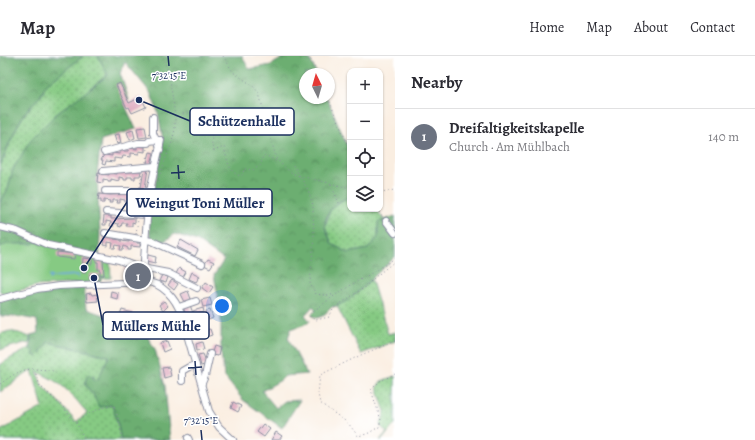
<!DOCTYPE html>
<html lang="en">
<head>
<meta charset="utf-8">
<style>
	:root { --surface:#fff; --page:#f7f7f7; --text:#2b2b33; --muted:#7c7c81; --line:#e1e1e2; --accent:#0b8043 }
	body { margin:0; font-family:Alegreya,serif; background:var(--page); color:var(--text) }
	.controls { position:absolute; right:12px; top:12px; display:grid; overflow:hidden; border-radius:8px; box-shadow:0 1px 3px #0004 }
	.controls button { width:36px; height:36px; display:grid; place-items:center; padding:0; border:0; border-bottom:1px solid var(--line); background:var(--surface); color:var(--text); font:20px sans-serif }
	.compass { position:absolute; left:299px; top:12px; width:36px; height:36px; border-radius:50%; background:var(--surface); box-shadow:0 1px 3px #0004; rotate:355deg }
	.you { position:absolute; left:222px; top:250px; width:14px; height:14px; margin:-10px; border:3px solid #fff; border-radius:50%; background:#1a73e8; box-shadow:0 0 0 6px #1a73e833 }
	.badge { display:grid; place-items:center; width:26px; height:26px; border-radius:50%; background:var(--accent); color:#fff; font-size:13px; font-weight:700 }
	.pin { position:absolute; translate:-50% -50%; border:2px solid #fff; box-shadow:0 1px 4px #0006 }
	.list { margin:0; padding:0; list-style:none }
	h2 { display:flex; justify-content:space-between; align-items:center; height:52px; margin:0; padding:0 16px; font-size:17px }
	h2 small { font-size:13px; font-weight:400; color:var(--muted) }
	.list li { display:grid; grid-template-columns:26px 1fr auto; gap:12px; align-items:center; box-sizing:border-box; height:56px; padding:0 16px; border-top:1px solid var(--line) }
	.list b { display:block; font-size:15px; white-space:nowrap }
	.list p { margin:0; font-size:13px; white-space:nowrap; color:var(--muted) }
	.list em { font-size:13px; font-style:normal; color:var(--muted) }
	.icon { flex:none; width:22px; height:22px; fill:none; stroke:currentColor; stroke-width:2; stroke-linecap:round; stroke-linejoin:round }
	.map { position:relative; flex:none; width:395px; height:384px; overflow:hidden }
	header { display:flex; align-items:center; gap:24px; box-sizing:border-box; height:56px; padding:0 20px; background:var(--surface); border-bottom:1px solid var(--line) }
	header strong { font-size:19px }
	nav { display:flex; gap:22px; margin-inline-start:auto; font-size:14px }
	main { display:flex }
	aside { flex:1; background:var(--surface) }
	.map>svg:first-child { display:block }
	.grass { fill:url(#grass-dots); stroke:#507c70; fill-rule:evenodd }
	.forest { fill:url(#forest-crowns); stroke:#446e68 }
	.park { fill:#86ca83; stroke:#507c70 }
	.lines { fill:none; stroke-linecap:round; stroke-linejoin:round }
	.stream { stroke:#70a9df; stroke-width:1.5 }
	.building { fill:#e1afc2 }
	.minor-casing { stroke:#8a8ea0; stroke-width:8 }
	.path { stroke:#8a8ea0; stroke-width:1; stroke-dasharray:1 3; stroke-linecap:butt }
	.minor { stroke:#fff; stroke-width:6 }
	.ticks { fill:none; stroke:#1b2f5e; stroke-width:1.5 }
	.ticks-label { font-size:10px; text-anchor:middle; fill:#1b2f5e; stroke:#fff; stroke-width:3; stroke-linejoin:round; paint-order:stroke }
	.leader { fill:none; stroke:#1b2f5e; stroke-width:1.5 }
	.callout-dot { fill:#1b2f5e; stroke:#fff; stroke-width:1.5 }
	.callout { fill:#fff; stroke:#1b2f5e; stroke-width:1.5 }
	.callout-label { font-size:15px; text-anchor:middle; font-weight:bold; fill:#1b2f5e }
</style>
</head>
<body>
<header>
<strong>Map</strong>
<nav><a>Home</a><a>Map</a><a>About</a><a>Contact</a></nav>
</header>
<main>
<div class="map">
<svg width="395" height="384" viewBox="0 0 395 384">
	<defs>
		<pattern id="grass-dots" width="8" height="8" patternUnits="userSpaceOnUse"><rect width="8" height="8" fill="#86ca83"/><path d="M2 2h.1M6 6h.1" fill="none" stroke="#6da46e" stroke-width="1.8" stroke-linecap="round"/></pattern>
		<pattern id="forest-crowns" width="20" height="18" patternUnits="userSpaceOnUse"><rect width="20" height="18" fill="#6cae71"/><path d="M2 6a3 3 0 1 1 6 0M12 15a3 3 0 1 1 6 0" fill="none" stroke="#588e60"/></pattern>
	</defs>
	<rect width="100%" height="100%" fill="#fff"/>
	<filter id="ink" filterUnits="userSpaceOnUse"><feTurbulence type="fractalNoise" baseFrequency=".025" numOctaves="2"/><feDisplacementMap in="SourceGraphic" scale="8" xChannelSelector="R" yChannelSelector="G"/><feConvolveMatrix kernelMatrix="1 2 1 2 8 2 1 2 1" color-interpolation-filters="sRGB"/></filter>
	<filter id="wash" filterUnits="userSpaceOnUse"><feTurbulence type="fractalNoise" baseFrequency=".012" numOctaves="4" result="noise"/><feDisplacementMap in="SourceGraphic" scale="16" xChannelSelector="R" yChannelSelector="G"/><feGaussianBlur stdDeviation="0.9" result="paint"/><feColorMatrix in="noise" values="0 0 0 0 0 0 0 0 0 0 0 0 0 0 0 0 0 1.4 0 .05"/><feComposite in="paint" operator="in"/></filter>
	<g filter="url(#wash)">
		<rect width="100%" height="100%" fill="#faeee1"/>
		<g class="grass">
			<path d="M83,0H98L108,19L91,31L13,113L8,133L0,147V111L15,74L26,56L43,37L45,30Z"/>
			<path d="M346,142H350V153H376L384,164L378,166V181L368,193L348,197L332,188L325,170L331,152Z"/>
			<path d="M371,222L388,278L395,276V285L361,298L337,250C350,243 361,234 371,222Z"/>
			<path d="M9,275L19,277L30,281L29,288L25,287L0,294V278Z"/>
			<path d="M48,286L109,300L97,326L93,320L85,329L93,338L99,351L112,349L118,369L121,384H0V375L43,351L32,314L0,336V309L9,303L30,292L34,295L42,293ZM37,316C63,327 70,336 87,357L76,366L58,345L42,330Z"/>
			<path d="M395,320V368L382,384H380L387,376L380,370L385,356L377,331L381,325Z"/>
		</g>
		<g class="forest">
			<path d="M0,0H83L45,30C42,42 32,47 25,57C14,74 7,92 0,111Z"/>
			<path d="M98,0H242L249,13L271,9L286,0H308L317,18H305V42H327L350,96V142C337,143 326,156 325,169C325,174 330,183 332,188L348,197L368,193L378,181V166L395,160V201L349,244L337,250L332,251L323,260L317,262L314,261L311,258L316,254L313,250L305,259L310,265L303,269L291,273L288,282L307,318L285,320L281,324L262,335L276,352L285,345L300,344L282,372L243,344L224,320L221,297V257L214,219L224,204L197,185L175,178L162,187L150,180L149,163L163,84L158,56L150,36L125,6L120,17L129,44L124,47L136,73L101,84L97,119L100,177L99,201C69,195 30,182 0,191V147L8,133L13,113L31,83L55,59L108,19Z"/>
			<path d="M84,231L86,253L142,272L155,293L165,330L170,384H121L118,369L112,349L99,351L93,338L85,329L86,322L89,318L97,325L109,300L48,286L45,292L42,293L41,297L37,301L33,299L34,295L30,292L31,279L38,277L37,264L21,261L0,260V245L44,234Z"/>
		</g>
		<path class="park" d="M36,186L110,204L111,222H102L100,226L36,230L5,238L0,235V191L8,188H33Z"/>
		<g class="lines">
			<path class="stream" d="M50,223V219L51,221L78,219V222"/>
		</g>
		<g id="blocks">
			<g class="building">
				<path d="M120,27L129,47L141,41L146,51L132,57L129,51L127,52L116,29Z"/>
				<path d="M145,71L147,81L139,82L137,72Z"/>
				<path d="M133,74L135,82L130,84L127,76Z"/>
				<path d="M119,78L121,87L117,88L114,79Z"/>
				<path d="M137,90L145,91V96L139,95V98L131,97V101L123,100L122,103L114,102V106L106,105L105,109L102,108L103,104H101L104,99L112,100V97L120,98V95H128L129,92L137,93Z"/>
				<path d="M150,96L154,97L151,108L147,107Z"/>
				<path d="M144,113H148L145,132H141Z"/>
				<path d="M133,115H141L140,120H135V123H132V121H127V124H124V122L119,121V125L111,123V126H108V124L103,123V127L97,126L98,117L109,119V117L117,118V116H133Z"/>
				<path d="M134,137H142V143L136,142V146H133L134,143H128V146H125V144L120,143V147H117L118,144H112V147H109L110,145L104,144V147H101V144H98L99,138L110,139L134,138Z"/>
				<path d="M104,160H111V163L135,162V167L132,166V170H126L127,167H122L121,171L118,170L119,168L114,167L113,171L110,170L111,166L106,165V169H103Z"/>
				<path d="M104,181L114,182V183L121,184V185L129,186V185H137V187H140V191L131,190V194H128V192L124,190L123,194H120L121,190L116,189L115,192H112L113,187L108,186V190L103,189Z"/>
				<path d="M181,184L198,194L195,200L177,191Z"/>
				<path d="M57,196L75,198L74,203L57,201Z"/>
				<path d="M148,199L156,201L155,207L146,205Z"/>
				<path d="M83,202L92,203V208H86L85,217H82Z"/>
				<path d="M96,202L103,203L104,219H100V214H98V206H96Z"/>
				<path d="M208,203L214,206L210,212L204,209Z"/>
				<path d="M124,212H134L132,220H126Z"/>
				<path d="M179,212L186,216L183,221L176,218Z"/>
				<path d="M192,216L200,220L196,226L189,223Z"/>
				<path d="M90,218H99V223L98,224L92,225L89,223Z"/>
				<path d="M162,219L168,221L166,227L159,225Z"/>
				<path d="M172,224L178,228L174,234L168,229Z"/>
				<path d="M206,226L213,231L209,237L202,232Z"/>
				<path d="M111,235L118,237L117,243L110,241Z"/>
				<path d="M188,235L191,243L185,246L181,238Z"/>
				<path d="M91,237L92,239L97,238L98,245L87,246L86,238Z"/>
				<path d="M210,242L212,249L203,251L201,244Z"/>
				<path d="M164,245L168,250L163,255L159,249Z"/>
				<path d="M190,249L194,260L187,262L183,251Z"/>
				<path d="M203,252L204,256L194,259L193,255Z"/>
				<path d="M122,254L133,257L131,262L125,260L124,264L119,262Z"/>
				<path d="M210,254L213,262L209,264L206,255Z"/>
				<path d="M210,273L212,279L203,282L201,275Z"/>
				<path d="M167,285L170,293L163,296L160,287Z"/>
				<path d="M202,286L204,293L197,294L196,288Z"/>
				<path d="M214,290L220,292L218,300L211,299Z"/>
				<path d="M203,298L207,308L201,310L198,299Z"/>
				<path d="M169,311L171,320L164,322L162,312Z"/>
				<path d="M233,346L241,350L238,356L231,352Z"/>
				<path d="M263,368L270,373L264,381L257,376Z"/>
				<path d="M276,376L282,380L279,384H271Z"/>
			</g>
		</g>
	</g>
	<g filter="url(#ink)">
		<use href="#blocks" fill-opacity="0" stroke="#8a8ea0" stroke-width="1"/>
		<g class="lines">
			<g class="minor-casing">
				<g id="minor">
					<path d="M153,61V77L156,84"/>
					<path d="M104,96L138,87H148L149,85L158,84"/>
					<path d="M103,115L155,110"/>
					<path d="M105,135H151"/>
					<path d="M106,156L147,159"/>
					<path d="M386,165L395,177"/>
					<path d="M0,171L17,175L48,189L119,204L139,212L144,210"/>
					<path d="M105,177L152,185L202,208"/>
					<path d="M147,213L168,217L197,232"/>
					<path d="M149,226L147,213L144,210V205C145,182 147,159 150,136C153,118 158,101 161,84H158L160,94"/>
					<path d="M0,243L37,233L59,230L145,226C162,226 176,243 181,258L209,355L219,371L233,384"/>
					<path d="M179,251L196,245"/>
					<path d="M182,325V315L189,311L196,309"/>
					<path d="M202,327L205,320L210,298"/>
					<path d="M188,382L189,384"/>
				</g>
			</g>
			<g class="path">
				<path d="M223,0L233,16L252,29L259,37L276,102C283,110 289,117 300,120L308,134L313,149L314,181L310,228L316,238L324,239H334"/>
				<path d="M309,0L317,18"/>
				<path d="M328,42L350,94"/>
				<path d="M196,55L198,65L205,64L211,61"/>
				<path d="M175,60L206,52L211,61L212,90L214,95L224,91C227,102 228,117 241,120L243,118L244,113L253,114L261,109L262,102L265,99L279,106"/>
				<path d="M146,106L147,91"/>
				<path d="M293,109L300,120L350,132"/>
				<path d="M331,128L339,147"/>
				<path d="M140,131L142,116"/>
				<path d="M380,136L395,134"/>
				<path d="M377,153L383,162"/>
				<path d="M153,157L159,121L172,86L175,73V60L169,17L164,5L160,0"/>
				<path d="M136,178L138,163"/>
				<path d="M395,202C371,219 344,231 322,249C318,252 313,254 310,258V261L316,264L329,261L334,252L365,231L375,221L395,205"/>
				<path d="M395,285L361,299L320,319L318,338L320,347L348,367L358,380L367,378L379,371L381,364L371,334L380,325L395,318"/>
				<path d="M56,317L51,314L34,313L40,330L64,352L79,372L85,384"/>
				<path d="M0,328C10,321 20,313 33,313"/>
				<path d="M76,367C88,357 98,352 114,349L120,369L122,384"/>
			</g>
			<use href="#minor" class="minor"/>
		</g>
	</g>
	<path class="ticks" d="M168,0L169,10M178,109L179,123M171,117L185,116M195,305L196,319M188,312L202,311M201,374L202,384"/>
	<g class="ticks-label">
		<text x="169" y="23">7°32'15"E</text>
		<text x="201" y="368">7°32'15"E</text>
	</g>
	<path class="leader" d="M139 44L190 65M84 212L127 146M94 222L103 269"/>
	<g class="callout-dot">
		<circle cx="139" cy="44" r="4"/>
		<circle cx="84" cy="212" r="4"/>
		<circle cx="94" cy="222" r="4"/>
	</g>
	<g class="callout">
		<rect x="190" y="52" width="104" height="27" rx="4"/>
		<rect x="127" y="133" width="145" height="27" rx="4"/>
		<rect x="103" y="256" width="106" height="27" rx="4"/>
	</g>
	<g class="callout-label">
		<text x="242" y="70">Schützenhalle</text>
		<text x="200" y="152">Weingut Toni Müller</text>
		<text x="156" y="275">Müllers Mühle</text>
	</g>
</svg>
<div class="controls">
<button>+</button>
<button>−</button>
<button><svg class="icon" aria-label="locate" viewBox="0 0 24 24"><circle cx="12" cy="12" r="6"/><path d="M12 2v4M12 18v4M2 12h4M18 12h4"/></svg></button>
<button><svg class="icon" aria-label="layers" viewBox="0 0 24 24"><path d="M12 4l9 5-9 5-9-5zM3 14l9 5 9-5"/></svg></button>
</div>
<svg class="compass" viewBox="-18 -18 36 36"><path d="M0-13l5 13h-10z" fill="#e53935"/><path d="M0 13l5-13h-10z" fill="#7c7c81"/></svg>
<div class="you"></div>
<div class="pin badge" style="left:138px;top:220px;background:#6b7280">1</div>
</div>
<aside>
<h2>Nearby<small></small></h2>
<ul class="list">
<li><span class="badge" style="background:#6b7280">1</span><div><b>Dreifaltigkeitskapelle</b><p>Church · Am Mühlbach</p></div><em>140 m</em></li>
</ul>
</aside>
</main>
</body>
</html>
